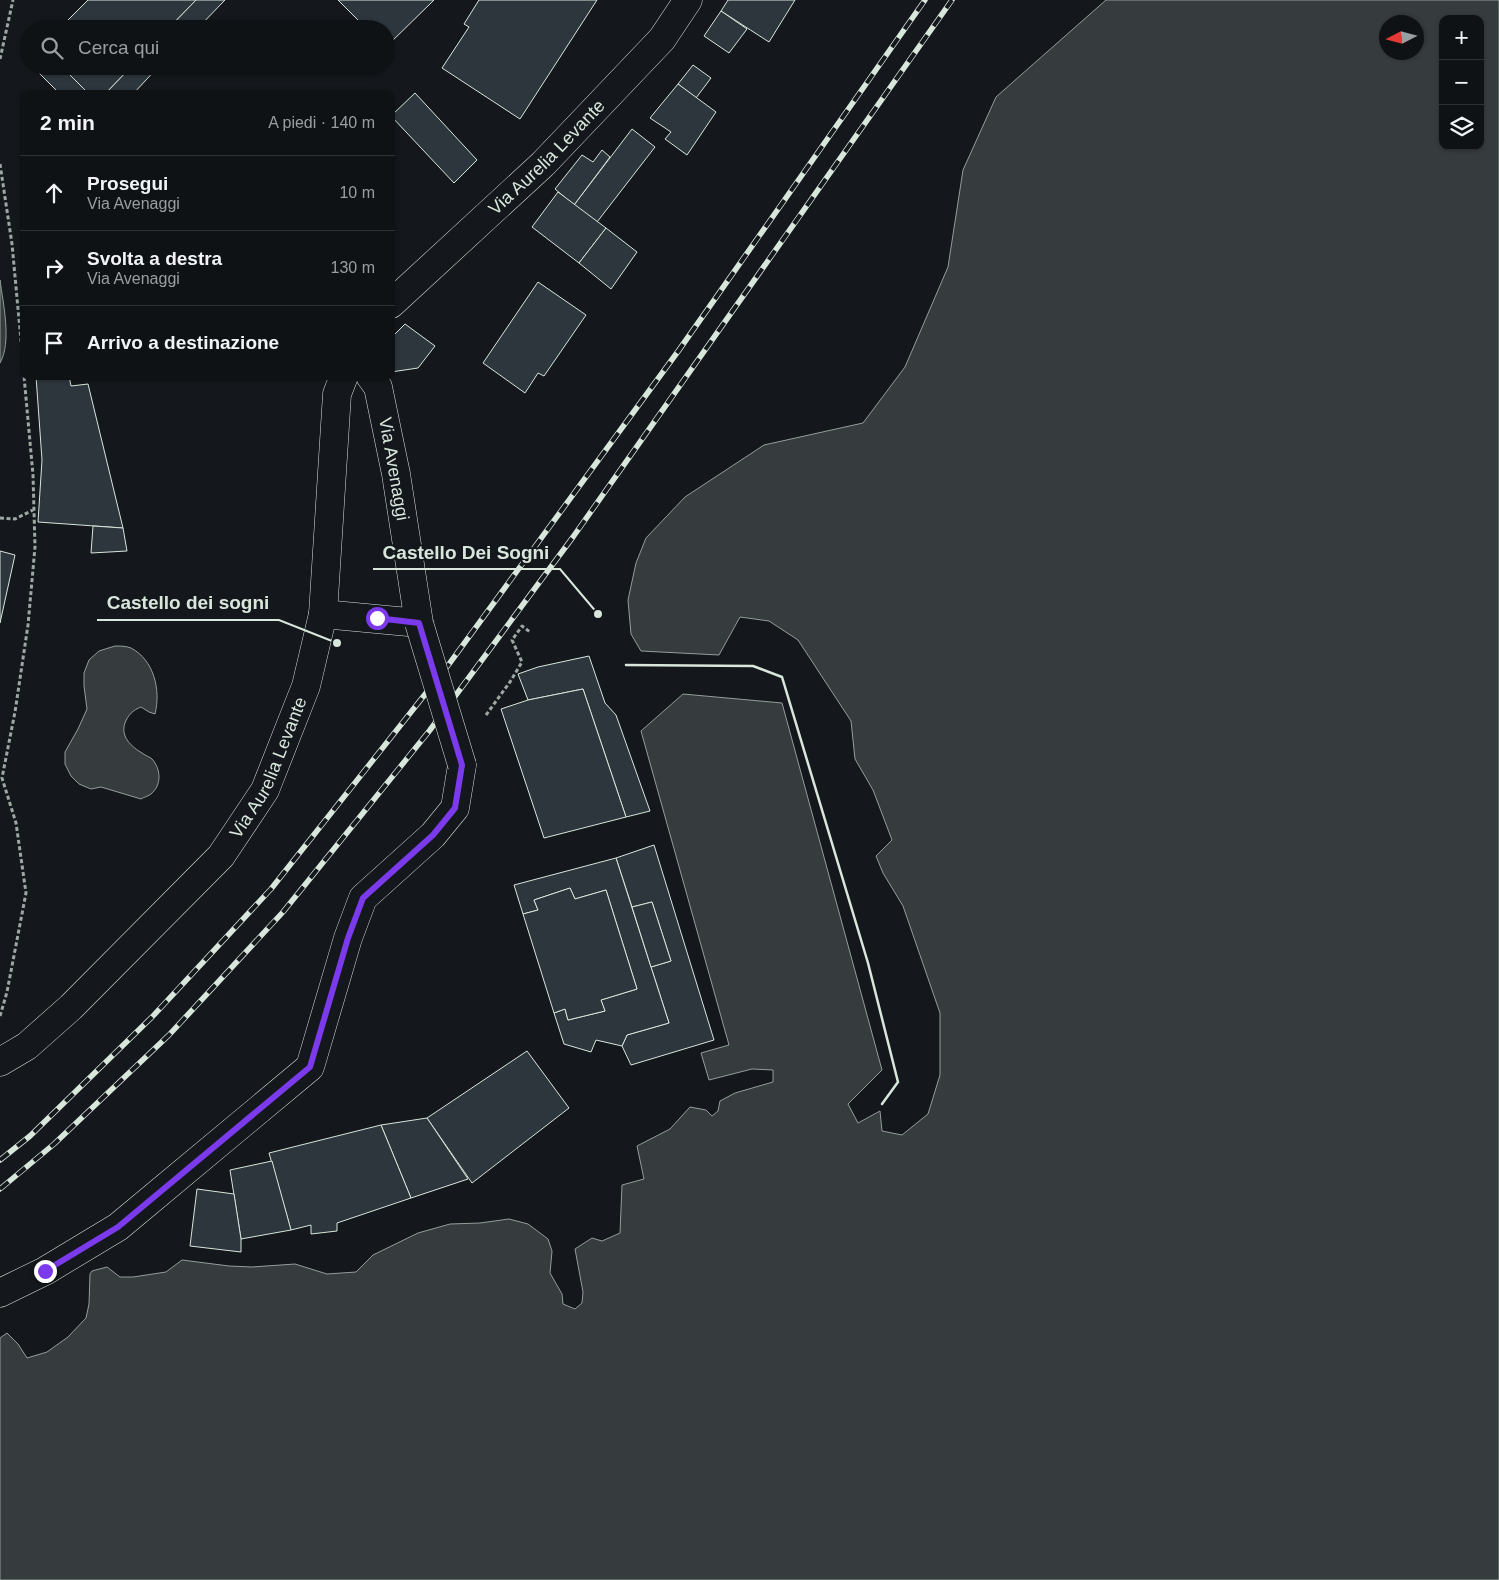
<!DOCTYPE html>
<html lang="it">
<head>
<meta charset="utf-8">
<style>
	:root { --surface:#0f1215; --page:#181b1e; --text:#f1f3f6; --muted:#9b9ea0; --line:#2f3234 }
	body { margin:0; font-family:Helvetica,sans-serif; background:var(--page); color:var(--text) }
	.controls { position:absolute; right:15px; top:15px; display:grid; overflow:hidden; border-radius:10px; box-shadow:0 1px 4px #0004 }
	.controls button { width:45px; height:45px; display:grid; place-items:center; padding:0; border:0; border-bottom:1px solid var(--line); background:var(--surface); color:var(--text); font:25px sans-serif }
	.compass { position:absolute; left:1379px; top:15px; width:45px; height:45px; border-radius:50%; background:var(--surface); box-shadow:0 1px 4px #0004; rotate:264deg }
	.stop { position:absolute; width:15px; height:15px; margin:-11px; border:4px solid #7c3aed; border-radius:50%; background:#fff }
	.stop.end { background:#7c3aed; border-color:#fff; box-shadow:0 1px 5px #0008 }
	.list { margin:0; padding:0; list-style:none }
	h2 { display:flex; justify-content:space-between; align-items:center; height:65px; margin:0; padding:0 20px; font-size:21px }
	h2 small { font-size:16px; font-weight:400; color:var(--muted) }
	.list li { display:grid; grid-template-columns:32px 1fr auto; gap:15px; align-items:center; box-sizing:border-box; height:75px; padding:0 20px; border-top:1px solid var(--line) }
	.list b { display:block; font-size:19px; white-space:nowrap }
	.list p { margin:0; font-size:16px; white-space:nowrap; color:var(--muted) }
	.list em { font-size:16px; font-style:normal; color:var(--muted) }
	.icon { flex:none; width:28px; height:28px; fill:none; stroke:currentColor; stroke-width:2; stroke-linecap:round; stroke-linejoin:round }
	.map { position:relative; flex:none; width:1499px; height:1580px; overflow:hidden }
	.search { position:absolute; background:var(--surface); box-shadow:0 1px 4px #0004; left:20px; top:20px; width:375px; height:55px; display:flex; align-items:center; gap:12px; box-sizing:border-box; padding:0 18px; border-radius:28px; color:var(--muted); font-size:19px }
	.panel { position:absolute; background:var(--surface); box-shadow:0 1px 4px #0004; left:20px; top:90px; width:375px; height:290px; border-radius:10px }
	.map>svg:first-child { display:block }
	.water { fill:#363b3e; stroke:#939e99; fill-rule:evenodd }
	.building { fill:#2c363c; stroke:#d8e6dc }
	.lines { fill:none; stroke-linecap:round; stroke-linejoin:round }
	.street-casing { stroke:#d8e6dc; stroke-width:29 }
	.primary-casing { stroke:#d8e6dc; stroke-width:29 }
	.path { stroke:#9da8a2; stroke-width:3; stroke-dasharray:4 2.5; stroke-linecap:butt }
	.street { stroke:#14181c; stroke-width:28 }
	.primary { stroke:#14181c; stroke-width:28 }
	.rail-casing { stroke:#d8e6dc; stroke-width:5.5 }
	.rail { stroke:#14181c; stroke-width:4; stroke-dasharray:11; stroke-linecap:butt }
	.street-bridge-casing { stroke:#d8e6dc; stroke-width:29; stroke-linecap:butt }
	.street-bridge { stroke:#14181c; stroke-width:28 }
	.wall { stroke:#d8e6dc; stroke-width:2.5 }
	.route { stroke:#7c3aed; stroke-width:6 }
	.labels { text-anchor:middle; stroke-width:4; stroke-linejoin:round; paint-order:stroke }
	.street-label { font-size:18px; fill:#d8e6dc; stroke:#14181c }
	.leader { fill:none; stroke:#d8e6dc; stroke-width:2 }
	.callout-dot { fill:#d8e6dc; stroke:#14181c; stroke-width:2 }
	.callout-label { font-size:19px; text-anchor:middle; font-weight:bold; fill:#d8e6dc; stroke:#14181c; stroke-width:4; stroke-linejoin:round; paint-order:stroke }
</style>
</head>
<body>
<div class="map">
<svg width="1499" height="1580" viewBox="0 0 1499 1580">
	<rect width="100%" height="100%" fill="#14181c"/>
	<g class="water">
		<path d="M1106,0H1499V1580H0V1338L7,1333L18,1344L27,1358L47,1352L68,1337L86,1318L89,1304L90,1274L92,1271L107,1267L120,1277H133L166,1272L182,1260L229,1266L252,1267L295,1264L327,1274L356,1272L373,1255L418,1233L450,1224L480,1223L509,1219L528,1224L548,1239L552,1251L550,1273L562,1294L563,1304L575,1309L582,1303L583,1292L575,1249L592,1238L602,1241L620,1233L622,1185L644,1179L637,1146L670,1129L690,1107L706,1110L712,1116L718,1111L720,1101L735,1093L773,1082V1070L752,1069L709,1080L701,1053L729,1045L641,731L683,694L782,703L882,1070L848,1104L858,1123L880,1111L882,1131L902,1135L928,1114L940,1075V1013L903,906L883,873L876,856L892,840L873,790L855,759L851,721L798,640L769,621L740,617L719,655L641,651L631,634L628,600L636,563L646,538L685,497L764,445L863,423L905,367L948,267L963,170L996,97ZM1443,19H1480V146H1443ZM1416,22V52H1386V22Z"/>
		<path d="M0,280C3,303 12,342 0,363Z"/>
		<path d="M115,646C120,646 126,646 131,648C154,660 161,690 155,714L149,712L141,707C133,710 128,715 125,723C120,737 132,747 142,753C146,756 150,757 152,759C161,769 162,785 151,794C149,796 144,797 141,799L101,787L91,789L79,784L71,776L65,764V752L78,729L87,709L84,686V673L89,660L99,651Z"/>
	</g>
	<g class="building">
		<path d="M88,0H196L168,29H59Z"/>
		<path d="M196,0H225L197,29H168Z"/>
		<path d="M338,0H434L386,47V29H367Z"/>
		<path d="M479,0H597L520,119L442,68L469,27L464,24Z"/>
		<path d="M728,0H795L769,42L721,11Z"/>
		<path d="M721,11L747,29L729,53L704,36Z"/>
		<path d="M693,65L711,78L696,98L678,84Z"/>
		<path d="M32,66H61L89,94H60Z"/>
		<path d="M61,66H132L105,94H89Z"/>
		<path d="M132,66H159L133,94H105Z"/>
		<path d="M678,84L716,112L687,155L665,139L671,132L650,118Z"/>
		<path d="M415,93L477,160L454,183L391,116Z"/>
		<path d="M632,129L655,147L597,222L574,205Z"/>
		<path d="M602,150L610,157L574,205L555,189L582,155L593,162Z"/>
		<path d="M558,192L606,228L579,263L532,227Z"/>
		<path d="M606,228L637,252L611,289L579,263Z"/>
		<path d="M538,282L586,315L544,376L538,373L525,393L483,363Z"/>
		<path d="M405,324L435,346L418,368L391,372V338Z"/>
		<path d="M36,376H69L71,386L88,384L123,528L38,522L42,460Z"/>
		<path d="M93,526L123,528L127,551L91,553Z"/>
		<path d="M0,551L15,555L0,623Z"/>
		<path d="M589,656L605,703L616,715L650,811L626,817L583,689L528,700L518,674L538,667Z"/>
		<path d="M583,689L626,817L544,838L501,709L528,700Z"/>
		<path d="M654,845L714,1040L631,1065L622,1046L627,1035L669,1023L651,967L671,961L652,902L632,907L616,858Z"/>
		<path d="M616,858L669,1023L627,1035L622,1046L596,1040L591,1052L564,1044L554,1013L565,1009L568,1020L605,1011L601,1000L637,989L606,890L575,899L570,888L534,900L538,910L523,914L514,885Z"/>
		<path d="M570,888L575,899L606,890L637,989L601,1000L605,1011L568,1020L565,1009L554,1013L523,914L538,910L534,900Z"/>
		<path d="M652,902L671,961L651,967L632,907Z"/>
		<path d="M527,1051L569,1108L472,1183L427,1118Z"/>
		<path d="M427,1118L468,1179L411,1198L381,1125Z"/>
		<path d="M381,1125L411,1198L337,1223V1231L311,1234V1225L291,1230L269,1153Z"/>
		<path d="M272,1161L291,1230L241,1239L230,1170Z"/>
		<path d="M197,1189L234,1194L241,1239V1252L190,1246Z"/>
	</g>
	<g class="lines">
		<g class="street-casing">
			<g id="street">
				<path d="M323,614L419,623L396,474L378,387L370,376"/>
				<path d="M0,1293L45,1271L118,1227L310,1067L348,938L363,898L433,835L455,808L462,765"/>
			</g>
		</g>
		<g class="primary-casing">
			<g id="primary">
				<path id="s1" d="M391,304L543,164L662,39L688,0"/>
				<path id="s2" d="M0,1062L27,1046L71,1007L221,856L265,790L306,686L323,614L337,394L344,376"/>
			</g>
		</g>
		<g class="path">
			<path d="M0,59L13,0"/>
			<path d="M0,164L12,244L24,373"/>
			<path d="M0,518L15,519L33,510"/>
			<path d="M486,715L510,682L522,662L512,640L522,626L530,632"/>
			<path d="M0,1016L7,992L26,893L16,823L2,778L15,712L28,625L35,547L33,475L24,376"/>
		</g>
		<use href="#street" class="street"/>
		<use href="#primary" class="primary"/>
		<g class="rail-casing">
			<g id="rail">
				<path d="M0,1160L30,1136L152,1017L271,889L449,664L679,350L925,0"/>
				<path d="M0,1189L54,1144L169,1035L283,912L430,730L573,537L952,0"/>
			</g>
		</g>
		<use href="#rail" class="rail"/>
		<g class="street-bridge-casing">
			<path id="street-bridge" d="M419,623L462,765"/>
		</g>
		<use href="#street-bridge" class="street-bridge"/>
		<path class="wall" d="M626,665L753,666L782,677L868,963L898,1082L882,1104"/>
	</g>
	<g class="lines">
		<path class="route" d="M45,1271L118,1227L310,1067L348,938L363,898L433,835L455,808L462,765L419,623L377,618"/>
	</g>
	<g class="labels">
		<g class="street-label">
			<text dy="6" stroke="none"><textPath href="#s1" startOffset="214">Via Aurelia Levante</textPath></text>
			<text transform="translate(394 469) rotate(80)" y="6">Via Avenaggi</text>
			<text dy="6" stroke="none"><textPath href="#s2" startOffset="404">Via Aurelia Levante</textPath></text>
		</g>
	</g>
	<path class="leader" d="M598 614L560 569H373M337 643L279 620H97"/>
	<g class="callout-dot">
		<circle cx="598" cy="614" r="5"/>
		<circle cx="337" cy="643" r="5"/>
	</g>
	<g class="callout-label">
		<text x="466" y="559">Castello Dei Sogni</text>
		<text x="188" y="609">Castello dei sogni</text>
	</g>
</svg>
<div class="controls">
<button>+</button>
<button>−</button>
<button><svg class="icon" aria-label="layers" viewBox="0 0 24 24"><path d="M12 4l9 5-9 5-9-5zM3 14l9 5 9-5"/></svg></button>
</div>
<svg class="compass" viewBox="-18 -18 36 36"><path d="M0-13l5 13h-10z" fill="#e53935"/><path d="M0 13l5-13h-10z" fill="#9b9ea0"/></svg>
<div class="stop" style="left:377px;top:618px"></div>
<div class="stop end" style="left:45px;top:1271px"></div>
<div class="search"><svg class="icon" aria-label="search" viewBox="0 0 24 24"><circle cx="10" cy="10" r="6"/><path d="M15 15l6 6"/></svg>Cerca qui</div>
<section class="panel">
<h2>2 min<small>A piedi · 140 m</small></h2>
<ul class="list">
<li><svg class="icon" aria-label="ahead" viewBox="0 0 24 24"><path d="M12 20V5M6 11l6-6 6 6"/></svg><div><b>Prosegui</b><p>Via Avenaggi</p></div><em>10 m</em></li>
<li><svg class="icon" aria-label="right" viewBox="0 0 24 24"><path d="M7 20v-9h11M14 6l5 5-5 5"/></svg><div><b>Svolta a destra</b><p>Via Avenaggi</p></div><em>130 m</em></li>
<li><svg class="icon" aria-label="arrive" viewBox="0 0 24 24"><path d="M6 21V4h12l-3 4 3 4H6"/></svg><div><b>Arrivo a destinazione</b></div></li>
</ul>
</section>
</div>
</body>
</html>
